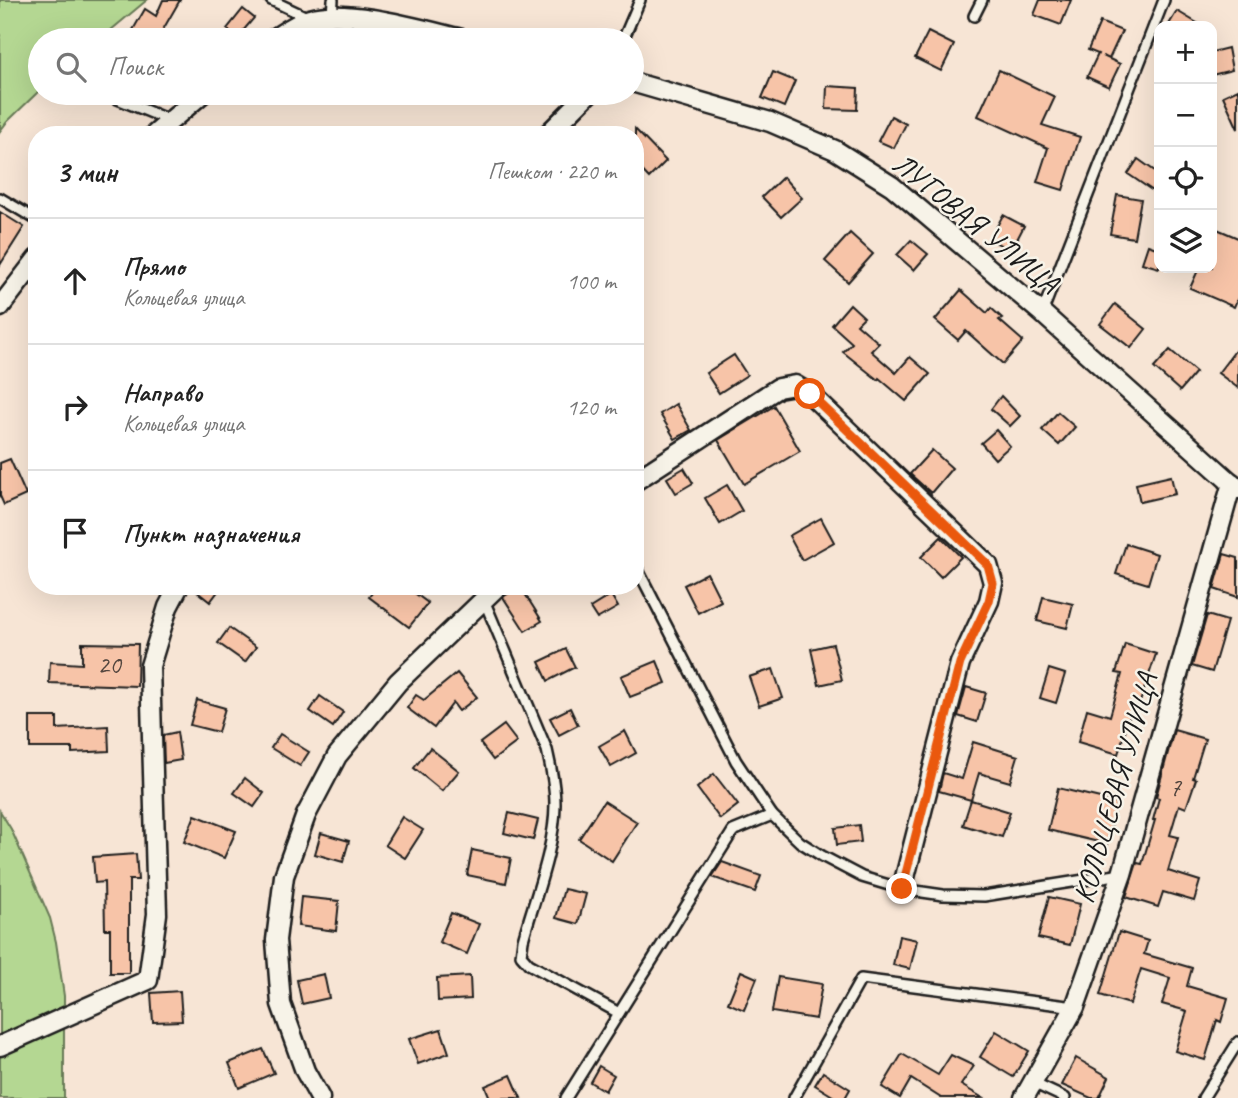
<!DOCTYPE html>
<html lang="ru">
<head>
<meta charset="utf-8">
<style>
	:root { --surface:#fff; --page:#f6f6f6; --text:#222; --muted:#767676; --line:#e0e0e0 }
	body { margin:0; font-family:Caveat,sans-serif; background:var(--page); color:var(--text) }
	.controls { position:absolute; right:21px; top:21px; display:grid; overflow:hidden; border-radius:14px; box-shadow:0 7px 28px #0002 }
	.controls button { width:63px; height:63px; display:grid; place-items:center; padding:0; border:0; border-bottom:2px solid var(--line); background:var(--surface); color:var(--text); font:35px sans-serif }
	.stop { position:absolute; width:21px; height:21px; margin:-16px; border:5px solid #ea580c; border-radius:50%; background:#fff }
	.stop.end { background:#ea580c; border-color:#fff; box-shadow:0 2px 7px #0008 }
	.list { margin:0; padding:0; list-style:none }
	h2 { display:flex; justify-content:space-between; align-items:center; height:91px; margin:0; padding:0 28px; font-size:30px }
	h2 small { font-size:23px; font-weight:400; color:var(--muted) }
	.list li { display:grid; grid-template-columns:46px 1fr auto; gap:21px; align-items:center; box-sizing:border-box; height:126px; padding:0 28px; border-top:2px solid var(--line) }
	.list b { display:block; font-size:26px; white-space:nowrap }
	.list p { margin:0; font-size:23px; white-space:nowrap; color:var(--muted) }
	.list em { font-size:23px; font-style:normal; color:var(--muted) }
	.icon { flex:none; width:38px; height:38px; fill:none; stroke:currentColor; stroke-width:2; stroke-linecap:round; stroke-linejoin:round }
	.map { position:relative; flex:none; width:1238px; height:1098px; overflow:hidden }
	.search { position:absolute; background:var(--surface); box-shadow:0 7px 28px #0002; left:28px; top:28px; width:616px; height:77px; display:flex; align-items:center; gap:18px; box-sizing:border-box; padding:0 24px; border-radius:38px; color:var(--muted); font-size:26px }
	.panel { position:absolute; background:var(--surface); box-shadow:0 7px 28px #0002; left:28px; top:126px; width:616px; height:469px; border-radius:28px }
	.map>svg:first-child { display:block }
	.green { fill:#b4d792; stroke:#687a57; stroke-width:2 }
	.building { fill:#f7c4a8; stroke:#1c1c1c; stroke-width:2 }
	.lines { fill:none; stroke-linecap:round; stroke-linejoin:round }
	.lane-casing { stroke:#1c1c1c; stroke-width:14 }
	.street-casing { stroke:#1c1c1c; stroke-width:23 }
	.lane { stroke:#f7f3e8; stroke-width:9 }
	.street { stroke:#f7f3e8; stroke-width:18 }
	.route { stroke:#ea580c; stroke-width:9 }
	.labels { text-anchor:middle; stroke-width:5; stroke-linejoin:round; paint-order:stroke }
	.number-label { font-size:26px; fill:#53463f }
	.street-label { font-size:30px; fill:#1c1c1c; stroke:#f7f3e8 }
</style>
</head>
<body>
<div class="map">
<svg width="1238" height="1098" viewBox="0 0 1238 1098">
	<rect width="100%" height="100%" fill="#f7e5d5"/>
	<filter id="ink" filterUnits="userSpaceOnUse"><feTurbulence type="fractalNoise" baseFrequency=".0143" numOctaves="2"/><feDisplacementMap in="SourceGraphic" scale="14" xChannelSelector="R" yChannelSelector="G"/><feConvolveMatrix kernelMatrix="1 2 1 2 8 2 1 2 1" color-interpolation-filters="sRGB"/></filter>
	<g filter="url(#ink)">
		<g class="green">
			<path d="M0,0H147L99,40H40V90L7,122L0,131Z"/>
			<path d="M0,811L11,829L50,918L56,942L64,996V1098H0Z"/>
		</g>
		<g class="building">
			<path d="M163,0H180L157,40H139L130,35L145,9L156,16Z"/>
			<path d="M1040,0H1071L1061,25L1034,15Z"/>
			<path d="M243,9L254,18L237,38L227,29Z"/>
			<path d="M1177,11L1202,26H1168Z"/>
			<path d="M1100,22L1122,31L1109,59L1103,56L1120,64L1109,87L1087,77L1098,54L1088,50Z"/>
			<path d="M928,32L954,45L941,71L915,58Z"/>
			<path d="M1228,48L1232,70L1212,75V52Z"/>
			<path d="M999,70L1055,97L1042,125L1080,137L1063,190L1037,182L1048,148L978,116Z"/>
			<path d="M773,72L795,81L784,107L762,98Z"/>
			<path d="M827,86L858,88L857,110L826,109Z"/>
			<path d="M1238,89V129L1223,96Z"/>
			<path d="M891,116L906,124L894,148L878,141Z"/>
			<path d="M635,129L666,161L649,178L635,163Z"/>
			<path d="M1138,159L1159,174V195L1128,174Z"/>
			<path d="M783,177L802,198L781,217L762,197Z"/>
			<path d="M1117,195L1141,199L1134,238L1110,234Z"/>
			<path d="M0,212L24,227L0,265Z"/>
			<path d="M1003,215L1024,226L1011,251L990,239Z"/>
			<path d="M1217,229L1238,238V298L1234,307L1190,288L1199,268H1212V240Z"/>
			<path d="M850,233L873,254L848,282L825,261Z"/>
			<path d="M911,240L928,254L914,270L897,255Z"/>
			<path d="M1148,245L1159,249V268L1142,263Z"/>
			<path d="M961,290L987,313L991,308L1002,318L999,320L1023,341L1003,364L966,331L958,340L935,320Z"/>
			<path d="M850,304L864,317L857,324L879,343L871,351L896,373L910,357L930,374L906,401L879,378L878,380L843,352L852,343L832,325Z"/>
			<path d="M1115,304L1146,329L1131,348L1100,324Z"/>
			<path d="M1238,347V388L1218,373Z"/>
			<path d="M1170,350L1196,372L1180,391L1154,368Z"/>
			<path d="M734,355L747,375L719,393L706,373Z"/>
			<path d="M1001,396L1020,416L1010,426L991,409Z"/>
			<path d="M676,404L691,430L675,439L660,414Z"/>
			<path d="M774,406L800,451L744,484L718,440Z"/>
			<path d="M1058,412L1075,427L1059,445L1042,430Z"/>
			<path d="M996,430L1010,446L995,459L981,443Z"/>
			<path d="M932,450L952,468L931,493L910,474Z"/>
			<path d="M10,459L26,495L4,505L0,496V463Z"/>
			<path d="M684,468L693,483L676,493L667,478Z"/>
			<path d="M1171,476L1175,494L1140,502L1136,484Z"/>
			<path d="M727,485L742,511L720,524L705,498Z"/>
			<path d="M821,518L834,542L802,560L789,536Z"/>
			<path d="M941,537L961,557L941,577L921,557Z"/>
			<path d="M1126,544L1157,554L1148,584L1116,574Z"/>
			<path d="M1224,554L1238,558V597L1214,589Z"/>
			<path d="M707,573L721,601L698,613L684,585Z"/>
			<path d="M190,586H222L210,602Z"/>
			<path d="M377,586H405L428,603L409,627L369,597Z"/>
			<path d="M520,586L542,621L525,631L503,597Z"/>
			<path d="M611,595L618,607L597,619L590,608Z"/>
			<path d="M1043,597L1073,604L1067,628L1037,621Z"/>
			<path d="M1207,615L1227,621L1212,672L1192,666Z"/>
			<path d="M229,628L256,647L245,662L218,643Z"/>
			<path d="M82,643L138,644L137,686L49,683L50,662L82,664Z"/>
			<path d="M833,644L842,680L819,685L811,649Z"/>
			<path d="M1125,644L1156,654L1137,711L1132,709L1118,754L1078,742L1087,709L1110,716L1122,674L1116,673Z"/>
			<path d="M566,649L575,667L548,681L539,662Z"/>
			<path d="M657,661L666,683L630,697L621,676Z"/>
			<path d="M773,669L783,698L759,706L749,677Z"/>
			<path d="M1049,669L1065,674L1056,703L1040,698Z"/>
			<path d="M457,673L477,697L459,711L453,703L434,728L407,708L416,695L424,700Z"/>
			<path d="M966,687L986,693L977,722L958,716Z"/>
			<path d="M320,696L343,712L333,727L310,711Z"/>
			<path d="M197,700L225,708L218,732L190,725Z"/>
			<path d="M570,708L578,725L559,735L550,718Z"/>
			<path d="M30,717H57V729L108,726L109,751L72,753V748H30Z"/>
			<path d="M504,725L517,742L493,760L480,743Z"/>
			<path d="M1174,730L1205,739L1193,778L1196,779L1186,808L1179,805L1170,835L1178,837L1168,871L1200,881L1194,901L1163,892L1158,907L1126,897L1137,863L1142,864L1155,820H1153L1159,798L1156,797Z"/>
			<path d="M625,731L636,753L611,767L599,746Z"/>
			<path d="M177,732L181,760L164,763L163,735Z"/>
			<path d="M280,734L309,752L300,766L271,748Z"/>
			<path d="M973,742L1018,756L1010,782L979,773L971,800L939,791L943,773L962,779Z"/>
			<path d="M430,748L459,771L442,791L414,768Z"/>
			<path d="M714,774L738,805L720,819L697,788Z"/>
			<path d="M245,778L264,793L254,807L234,793Z"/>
			<path d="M1058,788L1117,802L1107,844L1048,830Z"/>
			<path d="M971,800L1010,812L1002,837L963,825Z"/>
			<path d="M604,801L637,822L612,861L579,839Z"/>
			<path d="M509,813L538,820L533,840L504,833Z"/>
			<path d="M195,815L236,831L224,858L184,842Z"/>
			<path d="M402,817L423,830L405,858L385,845Z"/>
			<path d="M859,825L861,842L837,845L835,828Z"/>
			<path d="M321,833L349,841L343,862L315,854Z"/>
			<path d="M472,850L511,858L506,883L467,875Z"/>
			<path d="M136,854L138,880H129V973H110V929H105L104,882L95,883L93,857Z"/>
			<path d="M722,862L761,876L755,892L712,877Z"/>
			<path d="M564,889L586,894L578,924L556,918Z"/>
			<path d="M301,897L339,901L336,931L298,926Z"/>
			<path d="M1049,897L1080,904L1070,945L1038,938Z"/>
			<path d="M451,913L479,924L467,954L439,942Z"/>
			<path d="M1119,932L1148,941L1144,954L1192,968L1187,986L1228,998L1221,1022L1217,1020L1205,1060L1175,1051L1187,1011L1162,1004L1170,978L1141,969L1130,1004L1100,995Z"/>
			<path d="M899,936L917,940L910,969L893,965Z"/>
			<path d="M741,971L757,978L744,1010L728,1003Z"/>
			<path d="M324,974L329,998L302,1004L297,980Z"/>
			<path d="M470,976L471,999L438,1001L437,978Z"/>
			<path d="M778,977L822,984L816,1019L772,1012Z"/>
			<path d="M180,991L182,1021L153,1022L151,993Z"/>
			<path d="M441,1029L449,1053L418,1064L409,1039Z"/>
			<path d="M996,1031L1029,1051L1013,1077L980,1057Z"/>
			<path d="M263,1049L274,1073L239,1088L229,1063Z"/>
			<path d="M902,1054L938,1075L951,1055L974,1066L961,1085L983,1098H941L911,1079L900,1098L882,1087Z"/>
			<path d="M1076,1058L1109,1077L1099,1098H1091L1062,1085Z"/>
			<path d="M599,1066L614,1075L605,1091L590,1082Z"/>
			<path d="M823,1072L850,1089L845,1098H836L815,1085Z"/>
			<path d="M511,1075L521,1098H490L485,1086Z"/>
		</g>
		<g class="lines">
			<g class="lane-casing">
				<g id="lane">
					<path d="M271,0L309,18"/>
					<path d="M332,16L333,0"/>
					<path d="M974,16L982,0"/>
					<path d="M623,40L640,0"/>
					<path d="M103,93L169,120"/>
					<path d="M0,198L37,220"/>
					<path d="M1042,313L1164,0"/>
					<path d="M635,564L736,761L772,815L800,842L822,856L862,877L902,889L943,895L984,896L1122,874"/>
					<path d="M484,600L547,750C551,768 555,785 555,804C555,847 535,897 523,940L521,955L529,964L619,1013"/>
					<path d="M1033,1083L1065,1098"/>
					<path d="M566,1098L733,831L772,815"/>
					<path d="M794,1098L861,979L1075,1007"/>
					<path d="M1203,1098L1238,1042"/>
				</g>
			</g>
			<g class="street-casing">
				<g id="street">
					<path d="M272,40C283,33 296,23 310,19C346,7 427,31 466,40"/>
					<path d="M632,82L770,122L835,150L892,186L1042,313L1238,489"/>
					<path d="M154,135L203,93"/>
					<path d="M547,135L589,93"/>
					<path d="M0,307L37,259"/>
					<path d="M635,481L778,388L795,385L810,394L988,565L993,583L989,601L960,663L902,889"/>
					<path d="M0,1046L148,980L157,914L150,666L168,607L179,586"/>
					<path d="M320,1098L305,1071L281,1004L276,940L284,876L306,815L337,756L398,682L498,586"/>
					<path d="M1024,1098L1075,1007L1122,874L1232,483"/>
				</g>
			</g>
			<use href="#lane" class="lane"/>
			<use href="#street" class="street"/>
		</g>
	</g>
	<g class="lines" filter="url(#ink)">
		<path class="route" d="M810,394L988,565L993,583L989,601L960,663L902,889"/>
	</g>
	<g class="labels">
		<g class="number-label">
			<text x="109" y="673">20</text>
			<text x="1175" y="796">7</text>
		</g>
		<g class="street-label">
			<text transform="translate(976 223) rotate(39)" y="10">ЛУГОВАЯ УЛИЦА</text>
			<text transform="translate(1115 788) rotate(-74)" y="10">КОЛЬЦЕВАЯ УЛИЦА</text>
		</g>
	</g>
</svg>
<div class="controls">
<button>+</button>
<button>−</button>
<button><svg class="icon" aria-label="locate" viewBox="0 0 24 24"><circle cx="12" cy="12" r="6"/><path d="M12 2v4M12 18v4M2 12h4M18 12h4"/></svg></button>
<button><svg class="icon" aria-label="layers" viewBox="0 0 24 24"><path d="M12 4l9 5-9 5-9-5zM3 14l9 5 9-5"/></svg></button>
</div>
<div class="stop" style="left:810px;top:394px"></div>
<div class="stop end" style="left:902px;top:889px"></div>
<div class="search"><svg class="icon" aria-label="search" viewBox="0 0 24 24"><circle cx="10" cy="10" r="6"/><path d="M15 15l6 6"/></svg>Поиск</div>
<section class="panel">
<h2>3 мин<small>Пешком · 220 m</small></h2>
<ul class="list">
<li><svg class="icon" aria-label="ahead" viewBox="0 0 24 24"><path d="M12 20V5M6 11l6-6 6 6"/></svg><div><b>Прямо</b><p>Кольцевая улица</p></div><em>100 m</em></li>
<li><svg class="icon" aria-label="right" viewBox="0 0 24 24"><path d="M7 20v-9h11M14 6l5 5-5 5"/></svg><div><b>Направо</b><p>Кольцевая улица</p></div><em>120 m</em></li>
<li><svg class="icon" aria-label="arrive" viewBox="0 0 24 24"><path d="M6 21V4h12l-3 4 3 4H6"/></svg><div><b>Пункт назначения</b></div></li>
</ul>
</section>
</div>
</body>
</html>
